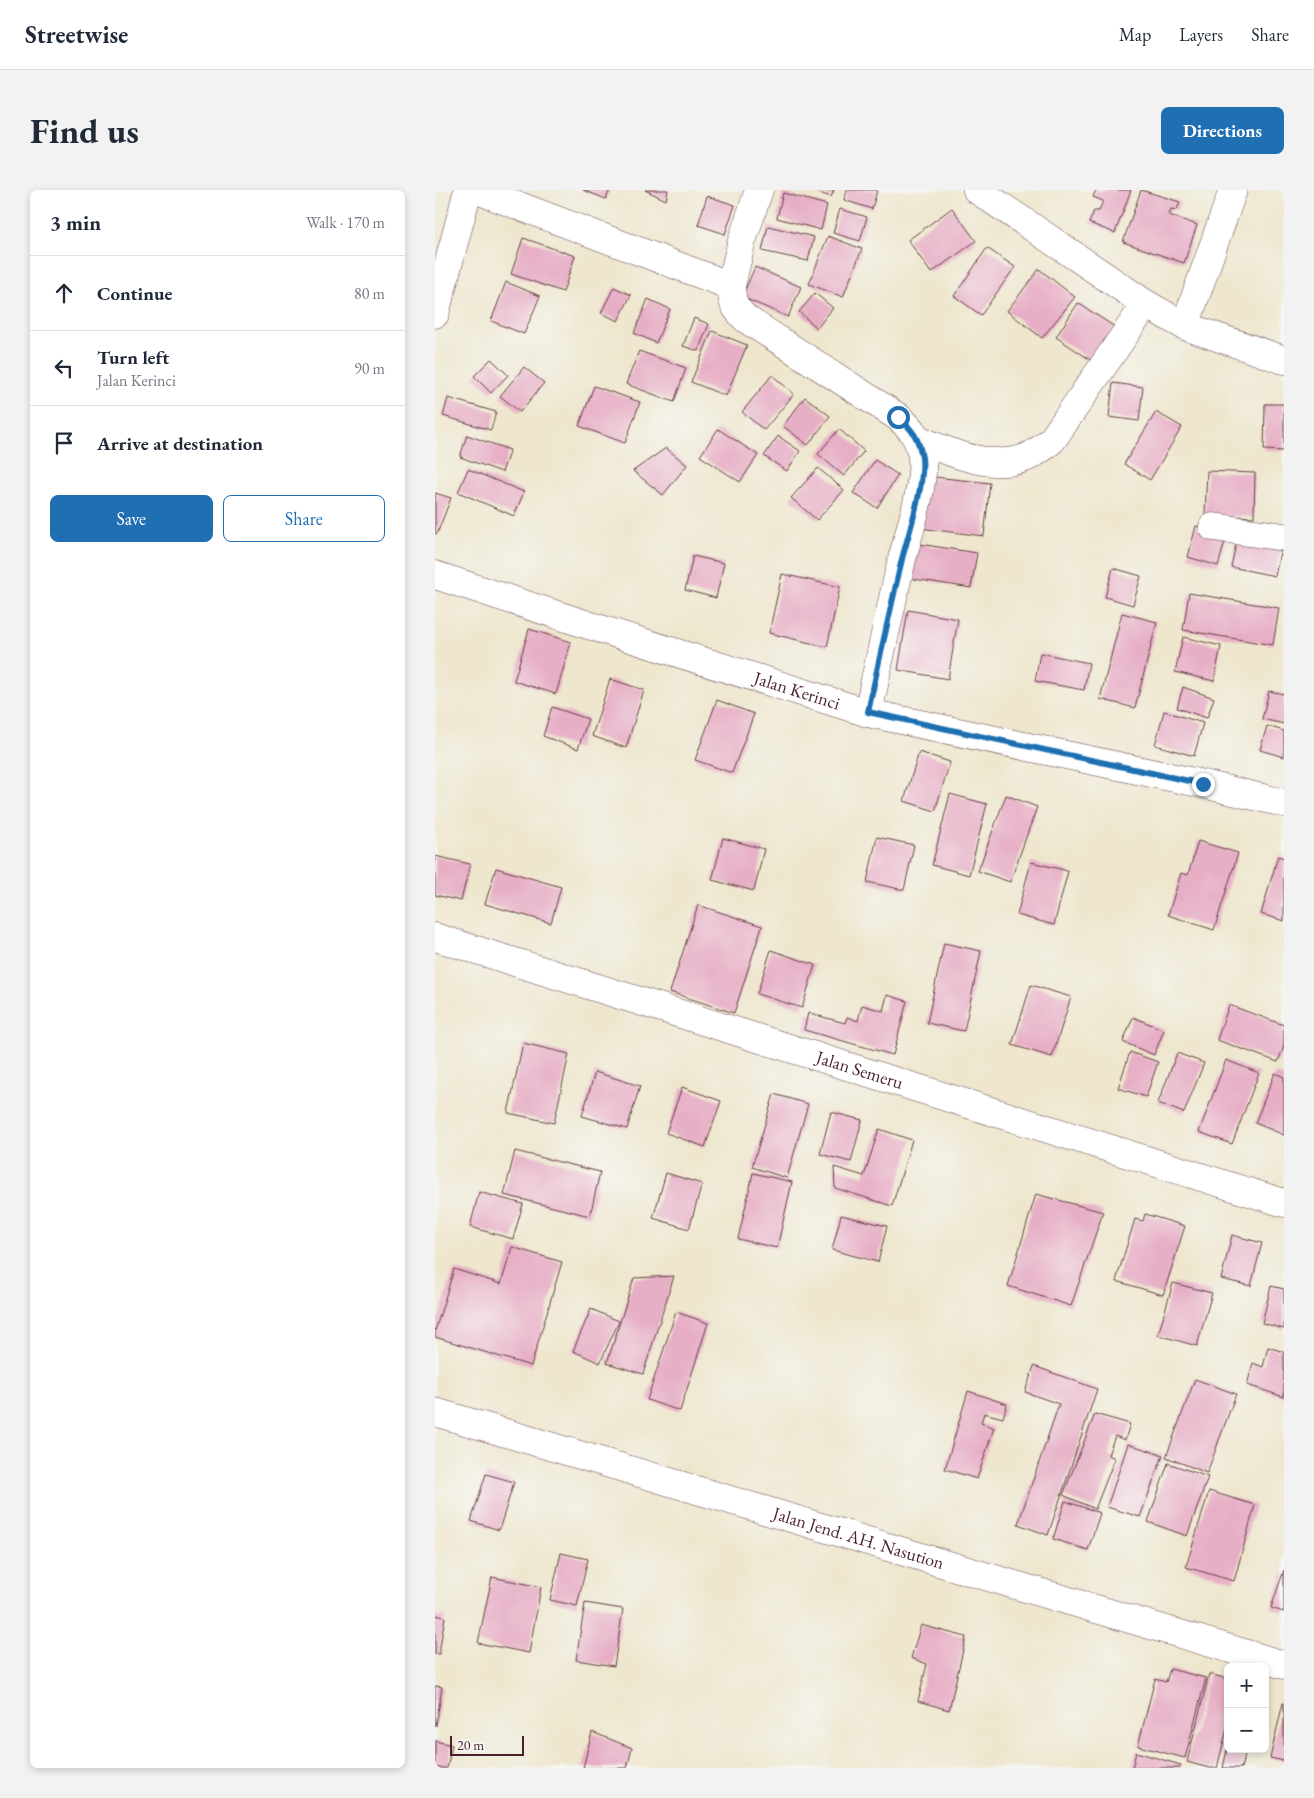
<!DOCTYPE html>
<html lang="en">
<head>
<meta charset="utf-8">
<style>
	:root { --surface:#fff; --page:#f2f2f3; --text:#1f2937; --muted:#747a83; --line:#e0e1e3; --accent:#1f6fb2 }
	body { margin:0; font-family:"EB Garamond",serif; background:var(--page); color:var(--text) }
	.controls { position:absolute; right:15px; bottom:15px; display:grid; overflow:hidden; border-radius:8px; box-shadow:0 2px 8px #0003 }
	.controls button { width:45px; height:45px; display:grid; place-items:center; padding:0; border:0; border-bottom:1px solid var(--line); background:var(--surface); color:var(--text); font:25px sans-serif }
	.scale { position:absolute; left:15px; bottom:12px; width:74px; box-sizing:border-box; padding-left:5px; border:2px solid #4a1f2b; border-top:0; font-size:14px; line-height:18px; white-space:nowrap; color:#4a1f2b; -webkit-text-stroke:4px #f6f6f2; paint-order:stroke }
	.stop { position:absolute; width:15px; height:15px; margin:-11px; border:4px solid #1f6fb2; border-radius:50%; background:#fff }
	.stop.end { background:#1f6fb2; border-color:#fff; box-shadow:0 1px 5px #0008 }
	.list { margin:0; padding:0; list-style:none }
	h2 { display:flex; justify-content:space-between; align-items:center; height:65px; margin:0; padding:0 20px; font-size:21px }
	h2 small { font-size:16px; font-weight:400; color:var(--muted) }
	.list li { display:grid; grid-template-columns:32px 1fr auto; gap:15px; align-items:center; box-sizing:border-box; height:75px; padding:0 20px; border-top:1px solid var(--line) }
	.list b { display:block; font-size:19px; white-space:nowrap }
	.list p { margin:0; font-size:16px; white-space:nowrap; color:var(--muted) }
	.list em { font-size:16px; font-style:normal; color:var(--muted) }
	.actions { display:flex; gap:10px; padding:15px 20px }
	.actions a { flex:1; padding:11px 0; border:1px solid var(--accent); border-radius:8px; text-align:center; font-size:18px; color:var(--accent) }
	.actions .main { background:var(--accent); color:#fff }
	.icon { flex:none; width:28px; height:28px; fill:none; stroke:currentColor; stroke-width:2; stroke-linecap:round; stroke-linejoin:round }
	.map { position:relative; flex:none; width:849px; height:1578px; overflow:hidden; border-radius:8px }
	header { display:flex; align-items:center; gap:30px; box-sizing:border-box; height:70px; padding:0 25px; background:var(--surface); border-bottom:1px solid var(--line) }
	header strong { font-size:24px }
	nav { display:flex; gap:28px; margin-inline-start:auto; font-size:18px }
	.intro { display:flex; align-items:center; justify-content:space-between; box-sizing:border-box; height:120px; padding:0 30px }
	h1 { margin:0; font-size:35px }
	.button { padding:12px 22px; border-radius:8px; background:var(--accent); color:#fff; font-size:18px; font-weight:700 }
	main { display:flex; gap:30px; padding:0 30px }
	aside { flex:1; background:var(--surface); border-radius:8px; box-shadow:0 2px 8px #0003 }
	.map>svg:first-child { display:block }
	.building { fill:#e7afc6 }
	.lines { fill:none; stroke-linecap:round; stroke-linejoin:round }
	.minor-casing { stroke:#633d43; stroke-width:29 }
	.highway-casing { stroke:#633d43; stroke-width:29 }
	.minor { stroke:#fff; stroke-width:28 }
	.highway { stroke:#fff; stroke-width:28 }
	.route { stroke:#1f6fb2; stroke-width:6 }
	.labels { text-anchor:middle; stroke-width:4.5; stroke-linejoin:round; paint-order:stroke }
	.street-label { font-size:18px; fill:#4a1f2b; stroke:#f6f6f2 }
</style>
</head>
<body>
<header>
<strong>Streetwise</strong>
<nav><a>Map</a><a>Layers</a><a>Share</a></nav>
</header>
<div class="intro"><h1>Find us</h1><a class="button">Directions</a></div>
<main>
<aside>
<h2>3 min<small>Walk · 170 m</small></h2>
<ul class="list">
<li><svg class="icon" aria-label="ahead" viewBox="0 0 24 24"><path d="M12 20V5M6 11l6-6 6 6"/></svg><div><b>Continue</b></div><em>80 m</em></li>
<li><svg class="icon" aria-label="left" viewBox="0 0 24 24"><path d="M17 20v-9H6M10 6l-5 5 5 5"/></svg><div><b>Turn left</b><p>Jalan Kerinci</p></div><em>90 m</em></li>
<li><svg class="icon" aria-label="arrive" viewBox="0 0 24 24"><path d="M6 21V4h12l-3 4 3 4H6"/></svg><div><b>Arrive at destination</b></div></li>
</ul>
<div class="actions"><a class="main">Save</a><a>Share</a></div>
</aside>
<div class="map">
<svg width="849" height="1578" viewBox="0 0 849 1578">
	<rect width="100%" height="100%" fill="#f6f6f2"/>
	<filter id="ink" filterUnits="userSpaceOnUse"><feTurbulence type="fractalNoise" baseFrequency=".02" numOctaves="2"/><feDisplacementMap in="SourceGraphic" scale="10" xChannelSelector="R" yChannelSelector="G"/><feConvolveMatrix kernelMatrix="1 2 1 2 8 2 1 2 1" color-interpolation-filters="sRGB"/></filter>
	<filter id="wash" filterUnits="userSpaceOnUse"><feTurbulence type="fractalNoise" baseFrequency=".0096" numOctaves="4" result="noise"/><feDisplacementMap in="SourceGraphic" scale="20" xChannelSelector="R" yChannelSelector="G"/><feGaussianBlur stdDeviation="1.12" result="paint"/><feColorMatrix in="noise" values="0 0 0 0 0 0 0 0 0 0 0 0 0 0 0 0 0 1.4 0 .05"/><feComposite in="paint" operator="in"/></filter>
	<g filter="url(#wash)">
		<rect width="100%" height="100%" fill="#eee6cd"/>
		<g id="blocks">
			<g class="building">
				<path d="M148,0H175L171,9Z"/>
				<path d="M210,0H233L231,10Z"/>
				<path d="M376,0H399L396,7Z"/>
				<path d="M412,0H442L437,19L409,10Z"/>
				<path d="M661,0H696L680,43L654,33L659,21H664L668,11L658,7Z"/>
				<path d="M706,0L745,12L742,20L736,19L734,25L762,35L749,73L688,52Z"/>
				<path d="M348,3L392,15L386,40L342,28Z"/>
				<path d="M272,6L300,15L290,44L263,35Z"/>
				<path d="M517,18L541,51L496,83L473,50Z"/>
				<path d="M405,19L432,27L425,51L398,43Z"/>
				<path d="M333,36L379,47L373,71L327,61Z"/>
				<path d="M393,46L427,59L408,107L374,94Z"/>
				<path d="M88,48L140,66L128,102L76,84Z"/>
				<path d="M552,58L580,77L546,125L519,106Z"/>
				<path d="M320,77L366,97L353,127L307,107Z"/>
				<path d="M604,79L640,107L607,148L572,121Z"/>
				<path d="M71,92L105,106L89,144L56,131Z"/>
				<path d="M179,97L196,105L183,131L166,123Z"/>
				<path d="M380,103L398,118L382,138L364,122Z"/>
				<path d="M213,109L235,119L221,153L199,143Z"/>
				<path d="M643,113L680,137L657,171L621,147Z"/>
				<path d="M259,128L274,134L263,161L248,156Z"/>
				<path d="M277,141L312,155L291,206L256,192Z"/>
				<path d="M204,161L251,178L239,212L191,194Z"/>
				<path d="M56,169L73,185L56,203L39,186Z"/>
				<path d="M89,177L109,193L85,222L65,206Z"/>
				<path d="M337,185L359,204L329,240L307,222Z"/>
				<path d="M678,193L708,197L704,231L674,227Z"/>
				<path d="M159,196L205,212L190,253L144,236Z"/>
				<path d="M370,207L395,226L373,255L348,236Z"/>
				<path d="M13,208L61,222L56,240L8,226Z"/>
				<path d="M830,214H849V261L829,260Z"/>
				<path d="M721,222L747,237L715,290L689,274Z"/>
				<path d="M283,239L323,265L305,292L265,266Z"/>
				<path d="M404,239L429,261L409,286L383,264Z"/>
				<path d="M32,245L75,260L67,282L25,267Z"/>
				<path d="M343,246L365,261L352,281L329,266Z"/>
				<path d="M231,258L252,275L228,305L198,281Z"/>
				<path d="M440,270L463,285L442,318L418,303Z"/>
				<path d="M383,278L409,300L382,330L356,308Z"/>
				<path d="M33,279L89,302L79,326L23,302Z"/>
				<path d="M772,281L820,283L819,327L770,325Z"/>
				<path d="M490,286L555,293L549,346L484,338Z"/>
				<path d="M0,303L16,308L2,344L0,343Z"/>
				<path d="M761,336L792,344L783,376L753,367Z"/>
				<path d="M803,344L847,353L840,386L796,377Z"/>
				<path d="M478,353L542,363L536,398L473,388Z"/>
				<path d="M258,366L289,373L281,408L250,400Z"/>
				<path d="M678,378L706,386L698,415L670,407Z"/>
				<path d="M347,384L405,397L392,457L334,443Z"/>
				<path d="M754,403L844,418L838,455L748,440Z"/>
				<path d="M473,420L523,429L513,489L463,480Z"/>
				<path d="M687,423L722,432L700,518L665,509Z"/>
				<path d="M94,439L136,452L121,504L79,491Z"/>
				<path d="M748,447L786,456L779,491L740,482Z"/>
				<path d="M605,463L654,473L649,500L600,491Z"/>
				<path d="M175,489L209,500L191,558L157,546Z"/>
				<path d="M748,497L779,508L772,528L742,518Z"/>
				<path d="M834,501L849,504V534L827,529Z"/>
				<path d="M282,510L319,524L297,583L260,570Z"/>
				<path d="M117,517L153,529L143,559L108,546Z"/>
				<path d="M729,521L768,533L759,566L720,555Z"/>
				<path d="M832,536L849,541V567L825,560Z"/>
				<path d="M484,562L515,572L500,621L469,611Z"/>
				<path d="M515,604L552,614L534,685L497,675Z"/>
				<path d="M571,605L602,617L575,692L543,681Z"/>
				<path d="M442,647L479,655L469,700L432,692Z"/>
				<path d="M288,648L329,659L319,701L277,690Z"/>
				<path d="M763,651L803,663L779,740L733,725L746,683L753,685Z"/>
				<path d="M0,666L35,674L26,711L0,705Z"/>
				<path d="M843,666L849,668V731L826,724Z"/>
				<path d="M596,672L633,681L619,735L582,725Z"/>
				<path d="M61,678L126,697L116,733L50,714Z"/>
				<path d="M263,715L327,736L299,823L235,802Z"/>
				<path d="M509,753L546,761L529,841L492,833Z"/>
				<path d="M336,760L380,775L367,818L322,804Z"/>
				<path d="M596,795L636,807L617,867L577,855Z"/>
				<path d="M452,805L472,811L458,865L369,840L373,823L410,833L412,827L423,831L427,815L448,821Z"/>
				<path d="M794,815L849,835V856L843,872L782,850Z"/>
				<path d="M698,827L729,840L719,865L688,852Z"/>
				<path d="M88,853L134,864L119,933L73,923Z"/>
				<path d="M695,862L723,872L711,907L683,898Z"/>
				<path d="M742,863L769,873L749,923L723,913Z"/>
				<path d="M791,870L824,883L797,954L764,942Z"/>
				<path d="M160,882L205,896L192,939L147,926Z"/>
				<path d="M840,883L849,887V945L820,933Z"/>
				<path d="M247,897L286,911L270,957L231,943Z"/>
				<path d="M339,904L373,914L352,988L317,977Z"/>
				<path d="M396,922L427,930L416,972L385,964Z"/>
				<path d="M444,939L477,950L457,1016L400,998L399,977L429,986Z"/>
				<path d="M80,961L165,982L155,1026L69,1005Z"/>
				<path d="M231,983L267,994L254,1039L218,1028Z"/>
				<path d="M318,983L357,992L342,1058L303,1049Z"/>
				<path d="M44,1002L88,1014L78,1049L35,1037Z"/>
				<path d="M601,1004L668,1022L636,1116L573,1096Z"/>
				<path d="M710,1024L750,1036L728,1105L681,1091L700,1029L708,1031Z"/>
				<path d="M406,1025L452,1036L443,1072L397,1060Z"/>
				<path d="M797,1045L827,1053L816,1096L786,1089Z"/>
				<path d="M77,1057L127,1072L96,1176L0,1147V1141L19,1079L66,1094Z"/>
				<path d="M239,1086L208,1184L172,1173L199,1088Z"/>
				<path d="M738,1093L777,1103L762,1156L723,1145Z"/>
				<path d="M836,1096L849,1099V1139L827,1133Z"/>
				<path d="M156,1119L184,1131L165,1173L138,1161Z"/>
				<path d="M241,1122L273,1133L245,1221L212,1210Z"/>
				<path d="M833,1157L849,1162V1207L812,1195L818,1173L828,1177Z"/>
				<path d="M599,1176L662,1199L613,1345L583,1334L624,1214L590,1202Z"/>
				<path d="M760,1189L801,1204L772,1283L731,1267Z"/>
				<path d="M533,1201L572,1214L568,1228L549,1223L546,1233L559,1238L542,1289L510,1279Z"/>
				<path d="M660,1224L695,1234L690,1250L680,1246L673,1265L680,1268L660,1319L628,1305Z"/>
				<path d="M693,1254L728,1265L705,1327L672,1317Z"/>
				<path d="M733,1273L773,1287L752,1346L713,1332Z"/>
				<path d="M51,1284L79,1292L64,1340L36,1331Z"/>
				<path d="M774,1301L820,1315L799,1391L751,1377Z"/>
				<path d="M630,1311L665,1323L653,1360L618,1349Z"/>
				<path d="M126,1363L153,1369L142,1416L115,1410Z"/>
				<path d="M849,1380V1422L836,1418Z"/>
				<path d="M57,1387L106,1397L94,1463L43,1453Z"/>
				<path d="M150,1413L188,1419L179,1476L141,1470Z"/>
				<path d="M0,1425L10,1427L4,1464H0Z"/>
				<path d="M486,1435L531,1447L514,1520L483,1511L492,1474L476,1468Z"/>
				<path d="M735,1479L771,1488L750,1568L703,1556L720,1489L731,1492Z"/>
				<path d="M774,1484L793,1489V1535L782,1578H774L752,1572Z"/>
				<path d="M0,1496L7,1497L1,1536H0Z"/>
				<path d="M848,1513H849V1571L835,1568Z"/>
				<path d="M157,1542L197,1558L192,1578H148Z"/>
				<path d="M0,1551L17,1555L12,1578H0Z"/>
				<path d="M792,1559H823L822,1563L811,1561L806,1578H788Z"/>
				<path d="M701,1562L746,1575L745,1578H697Z"/>
			</g>
		</g>
	</g>
	<g filter="url(#ink)">
		<use href="#blocks" fill-opacity="0" stroke="#633d43" stroke-width="1"/>
		<g class="lines">
			<g class="minor-casing">
				<g id="minor">
					<path d="M42,0L296,96L306,54L324,0"/>
					<path d="M542,0L711,114L750,136L849,170"/>
					<path d="M296,96C297,113 299,117 311,129L463,227C478,240 484,248 487,268C490,295 474,342 467,369C455,420 444,471 433,523"/>
					<path d="M0,124L33,0"/>
					<path d="M750,136L798,0"/>
					<path d="M483,249C515,263 565,284 598,264C605,260 611,255 617,250L711,114"/>
					<path d="M778,337L849,347"/>
					<path id="s1" d="M0,385L150,434L433,523L768,594L849,613"/>
					<path id="s2" d="M0,747L849,1013"/>
				</g>
			</g>
			<g class="highway-casing">
				<g id="highway">
					<path id="s3" d="M0,1222L849,1475"/>
				</g>
			</g>
			<use href="#minor" class="minor"/>
			<use href="#highway" class="highway"/>
		</g>
	</g>
	<g class="lines" filter="url(#ink)">
		<path class="route" d="M463,227C478,240 484,248 487,268C490,295 474,342 467,369C455,420 444,471 433,522L768,594"/>
	</g>
	<g class="labels">
		<g class="street-label">
			<text dy="6" stroke="none"><textPath href="#s1" startOffset="380">Jalan Kerinci</textPath></text>
			<text dy="6" stroke="none"><textPath href="#s2" startOffset="445">Jalan Semeru</textPath></text>
			<text dy="6" stroke="none"><textPath href="#s3" startOffset="442">Jalan Jend. AH. Nasution</textPath></text>
		</g>
	</g>
</svg>
<div class="controls">
<button>+</button>
<button>−</button>
</div>
<div class="scale">20 m</div>
<div class="stop" style="left:463px;top:227px"></div>
<div class="stop end" style="left:768px;top:594px"></div>
</div>
</main>
</body>
</html>
